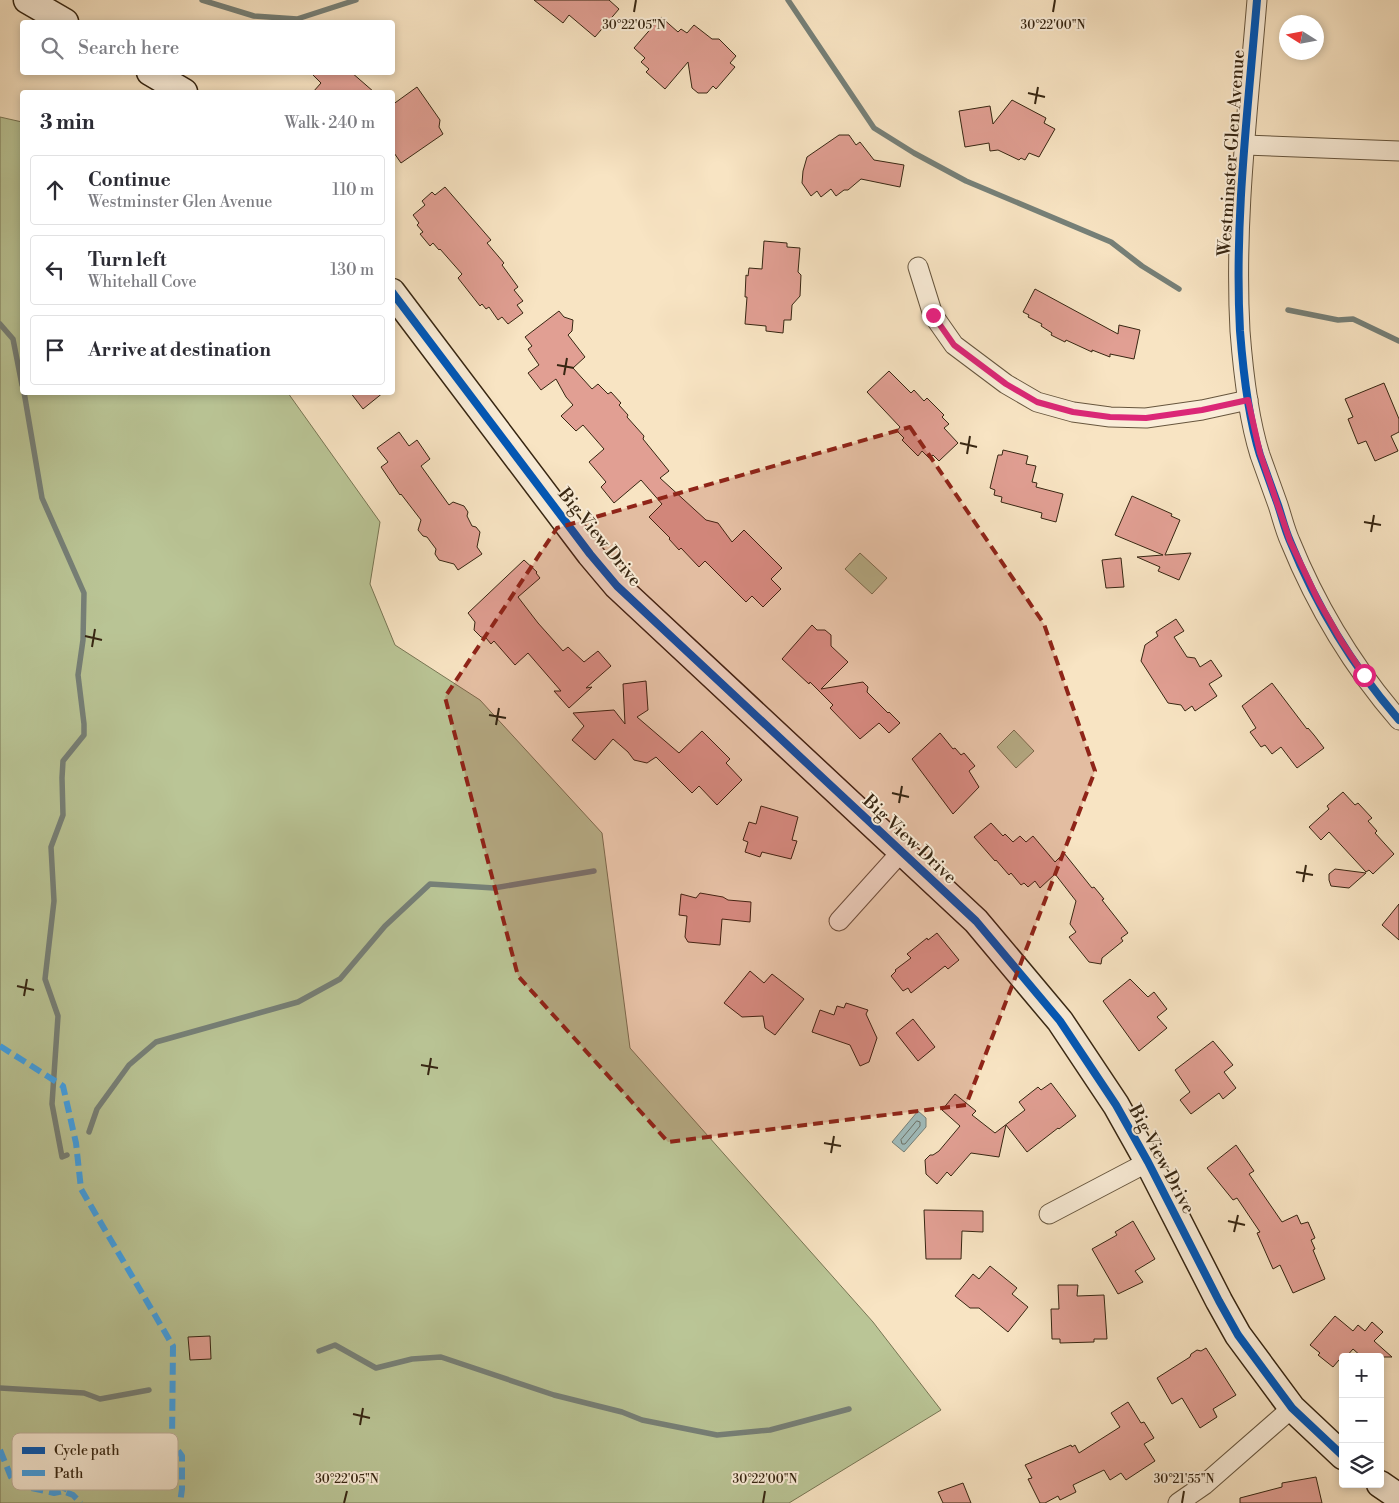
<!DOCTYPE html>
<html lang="en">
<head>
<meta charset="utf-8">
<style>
	:root { --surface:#fff; --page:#f2f2f3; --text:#2b2b33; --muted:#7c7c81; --line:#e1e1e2 }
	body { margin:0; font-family:"Libre Bodoni",serif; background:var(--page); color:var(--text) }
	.controls { position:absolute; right:15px; bottom:15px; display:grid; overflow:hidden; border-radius:5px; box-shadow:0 2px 8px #0003 }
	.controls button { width:45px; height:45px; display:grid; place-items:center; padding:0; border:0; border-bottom:1px solid var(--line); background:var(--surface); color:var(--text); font:25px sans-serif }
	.compass { position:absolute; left:1279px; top:15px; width:45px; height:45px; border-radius:50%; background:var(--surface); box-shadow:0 2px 8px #0003; rotate:281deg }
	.stop { position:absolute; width:15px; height:15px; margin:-11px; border:4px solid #db2777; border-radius:50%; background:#fff }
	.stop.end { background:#db2777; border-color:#fff; box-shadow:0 1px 5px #0008 }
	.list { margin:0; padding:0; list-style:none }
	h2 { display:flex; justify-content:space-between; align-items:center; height:65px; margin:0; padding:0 20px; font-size:21px }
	h2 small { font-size:16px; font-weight:400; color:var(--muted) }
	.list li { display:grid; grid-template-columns:32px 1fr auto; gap:15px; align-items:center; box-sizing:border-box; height:70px; margin:0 10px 10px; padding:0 10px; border:1px solid var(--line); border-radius:5px }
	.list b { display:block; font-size:19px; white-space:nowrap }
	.list p { margin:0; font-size:16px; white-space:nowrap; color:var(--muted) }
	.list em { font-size:16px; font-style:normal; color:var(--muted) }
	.icon { flex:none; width:28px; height:28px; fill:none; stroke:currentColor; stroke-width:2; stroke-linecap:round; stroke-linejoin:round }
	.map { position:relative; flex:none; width:1399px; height:1503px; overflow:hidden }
	.search { position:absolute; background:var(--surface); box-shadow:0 2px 8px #0003; left:20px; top:20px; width:375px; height:55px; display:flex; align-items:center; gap:12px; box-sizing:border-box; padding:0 18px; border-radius:5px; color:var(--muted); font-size:19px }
	.panel { position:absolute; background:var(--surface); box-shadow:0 2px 8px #0003; left:20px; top:90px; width:375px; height:305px; border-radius:5px }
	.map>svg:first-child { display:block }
	.green { fill:#bac596; stroke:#787654 }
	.water { fill:#a0bcbc; stroke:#768078 }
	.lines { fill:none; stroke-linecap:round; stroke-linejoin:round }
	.shore { stroke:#6c7167; stroke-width:1 }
	.stream { stroke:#768078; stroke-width:5.5 }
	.building { fill:#e19f93; stroke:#372612 }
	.street-casing { stroke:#67563e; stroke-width:21 }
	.secondary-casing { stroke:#372612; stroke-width:29 }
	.street { stroke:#faedd8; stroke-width:19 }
	.secondary { stroke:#faedd8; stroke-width:26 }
	.quiet { stroke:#3fa2ea; stroke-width:6; stroke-dasharray:12 6; stroke-linecap:butt }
	.cycleway-casing { stroke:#faedd8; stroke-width:11 }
	.cycleway { stroke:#0057b8; stroke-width:8 }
	.route { stroke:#db2777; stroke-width:6 }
	.marked { fill:#8f2418; fill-opacity:0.2; stroke:#8f2418; stroke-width:4; stroke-dasharray:10 6; stroke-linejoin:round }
	.ticks { fill:none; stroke:#372612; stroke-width:2 }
	.labels { text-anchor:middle; stroke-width:4; stroke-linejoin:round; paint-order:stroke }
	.street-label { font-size:18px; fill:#372612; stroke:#faedd8 }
	.key { fill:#faedd8; stroke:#c0b19d; stroke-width:1 }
	.key-label { font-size:14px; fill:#372612 }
	.ticks-label { font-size:12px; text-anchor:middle; fill:#372612; stroke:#faedd8; stroke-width:4; stroke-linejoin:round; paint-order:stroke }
</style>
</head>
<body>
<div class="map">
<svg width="1399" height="1503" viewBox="0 0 1399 1503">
	<rect width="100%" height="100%" fill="#f8e4c3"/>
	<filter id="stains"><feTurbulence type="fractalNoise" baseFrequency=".004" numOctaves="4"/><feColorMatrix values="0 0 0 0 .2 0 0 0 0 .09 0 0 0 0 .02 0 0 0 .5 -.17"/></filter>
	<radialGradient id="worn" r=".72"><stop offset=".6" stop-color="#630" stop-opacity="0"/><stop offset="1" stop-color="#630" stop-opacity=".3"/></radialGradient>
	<g class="green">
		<path d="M0,117L22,122V392L288,393L380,522L370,584L395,645L480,700L602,833L630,1048L873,1322L941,1410L789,1503H0Z"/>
		<path d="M860,553L887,578L872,594L845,569Z"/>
		<path d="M1014,730L1034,751L1016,768L997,747Z"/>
	</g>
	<path class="water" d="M918,1111L926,1118V1127L904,1152L892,1142Z"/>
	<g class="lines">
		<path class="shore" d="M917,1121L920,1122V1126L905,1144H902L901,1140Z"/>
		<g class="stream">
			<path d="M202,0L254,16L297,19L356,0"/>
			<path d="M788,0L874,128L914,153L966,181L1111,242L1142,266L1179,289"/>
			<path d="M1288,310L1338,320L1353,319L1399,341"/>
			<path d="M0,324L13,339L22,385"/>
			<path d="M24,392L42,498L84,593L83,640L78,675L84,724V735L63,761L62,778L63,815L51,847L54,901L45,979L58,1016L52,1104L62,1157L67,1155"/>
			<path d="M89,1132L97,1109L129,1065L156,1042L298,1002L340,979L385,926L430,884L494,888L594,871"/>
			<path d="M319,1351L335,1345L376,1368L412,1359L441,1357L554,1395L622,1412L642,1420L717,1435L770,1430L849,1409"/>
			<path d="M0,1388L84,1393L100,1399L149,1390"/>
		</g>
	</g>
	<g class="building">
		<path d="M534,0H609L619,9L595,37L569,15L563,23Z"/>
		<path d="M661,17L678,32L681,29L687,33L694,25L712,39H719L736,56L730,63L735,67L716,89L713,86L707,93H698L692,88L688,62L665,89L646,72L649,69L641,62L645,58L634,48Z"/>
		<path d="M310,72H351L374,92H313L321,83Z"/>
		<path d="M417,87L440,120L439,127L443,134L401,163L392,150V105Z"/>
		<path d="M1012,100L1046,118L1044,123L1055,129L1039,157L1029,153L1025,160L1021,158L1019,160L998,150L990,151L989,143L965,147L959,111L990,106L993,124Z"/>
		<path d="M839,135H849L856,145L860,142L874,160L904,165L900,187L861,179L848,190H844L836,196L831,189L821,197L817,191L811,196L802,183L803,171L807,157Z"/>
		<path d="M445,187L491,240L487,243L504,263L502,265L518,287L514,290L523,301L517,305L523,313L508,324L502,317L498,320L489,307L486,309L482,304L480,306L458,278L462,274L440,249L439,250L433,243L430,246L420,234L423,232L417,225L419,223L413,215L425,205L422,201L432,192L435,195Z"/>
		<path d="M764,241L787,243V247L800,248L798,272L801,275L800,296L792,305L791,320H784L783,333L766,331V326L745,324L747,297H745L746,275L748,276L749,268L762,269Z"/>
		<path d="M1035,289L1118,334L1119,325L1140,330L1134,359L1110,354V357L1092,350V352L1066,340L1065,342L1051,335L1052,333L1041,326L1042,324L1028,317L1029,315L1023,312Z"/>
		<path d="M559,311L564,317L573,320L572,331L568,335L585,357L573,368L592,389L598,384L608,394L611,392L621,403L619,405L628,415L627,417L644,436L643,439L669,471L660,478L706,520L718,523L732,542L744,530L782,568L771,579L781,589L763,607L752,596L746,602L705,561L699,567L681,548L679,550L669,539L670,538L649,517L662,504L641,480L614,503L601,487L606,482L589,462L604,449L583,425L576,431L561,416L573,405L566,397L556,379L541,390L528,373L539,365L528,349L532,346L525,337Z"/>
		<path d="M889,371L911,393L914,390L924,401L927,398L944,415L942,417L949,424L944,428L958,443L939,461L933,455L929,458L922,451L918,456L902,440L904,438L897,431L900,427L867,392Z"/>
		<path d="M1384,383L1399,419V432L1391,436L1398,451L1375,461L1366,441L1358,444L1348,419L1353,417L1345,399Z"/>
		<path d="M350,392H384L363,409Z"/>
		<path d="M399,432L409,446L417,440L430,459L421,466L449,505L453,502L464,506L468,512L467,516L472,526L476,527L480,532L477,547L482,554L458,570L454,564L439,560L435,554L436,549L427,537L423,536L418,530L421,520L401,494L400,495L381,467L388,462L377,448Z"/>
		<path d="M1003,450L1028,456L1026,464L1036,466L1032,482L1037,483L1036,487L1063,494L1056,522L1041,518L1042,513L1001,502L1002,497L994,495L995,490L990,488L998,455H1002Z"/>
		<path d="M1132,496L1172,514L1171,516L1180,520L1165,555L1191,553L1179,580L1158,571L1160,567L1137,557L1163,555L1115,535Z"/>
		<path d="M1121,558L1124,587L1106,588L1102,560Z"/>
		<path d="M524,560L537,572L536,573L540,578L518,597L538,623L563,651L568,647L584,662L598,651L611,666L586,688L592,687L569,708L554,691H561L528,653L515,665L494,641L491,644L486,638L481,637L474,630L475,622L468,613Z"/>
		<path d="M1176,619L1184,631L1174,637L1187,657L1195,658L1200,667L1211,660L1222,676L1209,684L1217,696L1195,711L1192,706L1185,711L1181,705L1168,703L1141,661L1145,645L1158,636L1156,632Z"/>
		<path d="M812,625L817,630H825L831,635V646L848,662L821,689L863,682L868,687L867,692L888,713L889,712L900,723L889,733L879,723L860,739L830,708L833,705L810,682L809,684L782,659Z"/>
		<path d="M646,681L648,710L637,717L679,753L702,731L730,759L726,763L742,780L717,805L699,786L692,793L656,757L647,763L634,760L628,752L613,739L595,760L572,740L584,726L573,713L614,710L625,724L623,684Z"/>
		<path d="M1272,683L1307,729L1308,728L1314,735L1324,748L1297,768L1281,747L1272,754L1265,745L1261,747L1250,732L1256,728L1242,706Z"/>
		<path d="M940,733L953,749L955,748L961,755L964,753L975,766L969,771L979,787L953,814L912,759Z"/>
		<path d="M1343,792L1355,805L1358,803L1372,818L1368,821L1377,831L1375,833L1394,854L1373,874L1369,870L1366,872L1329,832L1321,840L1309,827L1329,809L1327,806Z"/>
		<path d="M761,806L798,817L792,840L797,841L791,859L762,852L760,857L745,852L748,842L743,840L749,822L756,824Z"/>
		<path d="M991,823L1003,836L1005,834L1013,842L1020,836L1026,842L1033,836L1055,862L1064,853L1092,888L1094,887L1104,899L1102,900L1128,933L1121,938L1123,941L1102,958L1101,964L1089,962L1069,937L1076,932L1070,924L1076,901L1055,874L1040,888L1035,881L1028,887L1024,883L1021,885L1011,873L1009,875L996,860L995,861L974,837Z"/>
		<path d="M1335,869L1366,873L1349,888L1331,886L1329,880V874Z"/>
		<path d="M700,893L723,897L728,900L751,902L750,922L722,919L720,945L688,942L685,937L687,916L679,915L681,894L696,898Z"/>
		<path d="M1399,904V940L1382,925Z"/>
		<path d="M937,933L959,960L948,969L945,966L911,993L908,988L903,991L891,976L896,971L895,970L911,958L907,954L927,938L928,940Z"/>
		<path d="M750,971L764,983L772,974L804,999L775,1035L765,1028L763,1016L742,1017L724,1003Z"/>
		<path d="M1130,979L1148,997L1154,992L1167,1009L1157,1017L1167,1028L1139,1051L1103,1001Z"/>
		<path d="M846,1003L868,1010L866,1014L877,1038L869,1062L860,1066L850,1045L812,1032L820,1010L834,1015L837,1006L844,1008Z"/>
		<path d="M913,1019L935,1047L918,1061L896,1033Z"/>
		<path d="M1213,1041L1233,1065L1224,1072L1236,1088L1223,1099L1219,1093L1191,1114L1180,1100L1190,1092L1175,1070Z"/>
		<path d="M1051,1083L1076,1116L1059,1129L1058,1128L1027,1152L1006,1125L999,1157L971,1153L951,1176L947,1172L937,1184L926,1174L925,1160L930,1155H933L939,1151L960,1126L942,1110L955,1094L976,1111L972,1115L995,1133L1025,1110L1019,1102L1038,1087L1041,1090Z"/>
		<path d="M1236,1145L1254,1171L1249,1174L1282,1222L1297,1215L1301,1224L1308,1222L1315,1238L1311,1240L1315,1249L1313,1250L1325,1279L1293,1293L1280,1265L1273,1269L1257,1233L1260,1232L1237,1198L1233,1200L1207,1168Z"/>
		<path d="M924,1210L983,1211V1232L962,1231L961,1259H926Z"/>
		<path d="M1133,1221L1155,1259L1135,1271L1143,1282L1118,1294L1092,1249L1117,1235L1115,1232Z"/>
		<path d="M990,1266L1017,1288L1012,1294L1028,1307L1008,1332L979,1308H970L955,1296L973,1274L979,1279Z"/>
		<path d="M1058,1285H1078L1077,1296L1104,1295L1107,1339H1094V1342L1060,1343V1339H1052L1051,1309H1059Z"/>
		<path d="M1335,1316L1353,1331L1358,1325L1365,1331L1372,1322L1383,1332L1374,1341L1392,1357H1362L1353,1349L1346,1357H1343L1342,1362L1339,1360L1333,1367L1318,1355L1320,1353L1310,1345Z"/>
		<path d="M210,1336L211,1359L190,1360L188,1337Z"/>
		<path d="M1206,1348L1236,1395L1213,1409L1217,1417L1200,1428L1182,1398L1172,1404L1157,1378L1190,1357L1191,1354L1197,1350L1201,1351Z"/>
		<path d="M1128,1402L1141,1423L1144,1422L1154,1438L1144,1444L1155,1461L1126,1480L1121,1473L1110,1480L1104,1470L1073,1485L1076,1492L1060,1500L1058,1496L1045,1503H1040L1028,1479L1032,1478L1025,1465L1071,1445L1072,1447L1075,1445L1079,1453L1120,1427L1111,1413Z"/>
		<path d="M1316,1477L1322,1503H1240V1498L1282,1487V1483Z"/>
		<path d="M963,1483L971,1503H943L938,1492Z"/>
	</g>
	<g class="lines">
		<g class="street-casing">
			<g id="street">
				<path d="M1257,0C1248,110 1234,221 1240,331C1243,370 1248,417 1260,455C1266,472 1272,488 1278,505C1282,517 1285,530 1290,541C1316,605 1354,668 1399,720"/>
				<path d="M1245,145L1399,151"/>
				<path d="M918,267L933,315L954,345L1006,384L1037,402L1073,412L1110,417L1146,418L1202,410L1248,400"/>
				<path d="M839,921L902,851"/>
				<path d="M1049,1214L1148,1162"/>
				<path d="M1178,1503L1204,1485L1292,1408"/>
			</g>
		</g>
		<g class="secondary-casing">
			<g id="secondary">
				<path d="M27,0L65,22"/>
				<path d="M150,72L184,92"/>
				<path d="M392,292L590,554L617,586L976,921L1060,1021L1116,1105L1148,1162L1219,1301L1238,1335L1292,1408L1343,1456"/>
				<path d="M1380,1484L1399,1497"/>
			</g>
		</g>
		<use href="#street" class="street"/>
		<use href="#secondary" class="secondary"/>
		<g class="quiet">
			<path d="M0,1046L63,1086L76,1143L81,1189L173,1346L172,1442L182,1456V1489L180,1503"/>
			<path d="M0,1450L11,1477L17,1485L54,1493L63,1491L73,1495L81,1503"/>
			<path d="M63,1491C69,1478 77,1463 90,1454C94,1451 100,1450 104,1448C128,1437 147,1437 172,1442"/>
		</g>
		<g class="cycleway-casing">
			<g id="cycleway">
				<path d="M1257,0C1248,110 1234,221 1240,331C1243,370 1248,417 1260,455C1266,472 1272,488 1278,505C1282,517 1285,530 1290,541C1316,605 1354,668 1399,720"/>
				<path d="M392,292L590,554L617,586L976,921L1060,1021L1116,1105L1148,1162L1219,1301L1238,1335L1292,1408L1343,1456"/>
			</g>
		</g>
		<use href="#cycleway" class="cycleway"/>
	</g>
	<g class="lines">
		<path class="route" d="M933,315L954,345L1006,384L1037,402L1073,412L1110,417L1146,418L1202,410L1248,400L1260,453L1290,541L1318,600L1342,642L1364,675"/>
	</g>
	<path class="marked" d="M910,427L1044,624L1095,771L966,1105L668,1142L518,976L445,697L557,528Z"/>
	<path class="ticks" d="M634,12L636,0M1053,12L1055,0M1028,93L1045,97M1035,104L1038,87M557,365L574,368M564,375L567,358M960,443L977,447M967,454L970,436M1364,522L1381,525M1371,532L1374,515M85,636L102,640M92,647L95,629M489,715L506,718M496,725L499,708M892,793L909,797M899,803L902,786M1296,872L1313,875M1303,882L1306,865M17,986L34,990M24,996L27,979M421,1065L438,1068M428,1075L431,1058M824,1143L841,1146M831,1153L834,1136M1228,1221L1245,1225M1234,1232L1238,1215M353,1414L370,1418M360,1425L363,1408M344,1503L347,1491M763,1503L765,1491M1182,1503L1184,1491"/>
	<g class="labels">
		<g class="street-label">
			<text transform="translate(1231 153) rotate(-86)" y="6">Westminster Glen Avenue</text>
			<text transform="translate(600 537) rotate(51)" y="6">Big View Drive</text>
			<text transform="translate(910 839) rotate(43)" y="6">Big View Drive</text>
			<text transform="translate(1162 1159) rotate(62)" y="6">Big View Drive</text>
		</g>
	</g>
	<rect x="12" y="1433" width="166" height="57" rx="8" class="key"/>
	<rect x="22" y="1447" width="23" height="7" fill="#0057b8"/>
	<rect x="22" y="1470" width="23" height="6" fill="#3fa2ea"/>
	<g class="key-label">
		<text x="54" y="1455">Cycle path</text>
		<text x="54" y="1478">Path</text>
	</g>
	<g class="ticks-label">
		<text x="634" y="29">30°22'05"N</text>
		<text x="1053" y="29">30°22'00"N</text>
		<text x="347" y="1483">30°22'05"N</text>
		<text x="765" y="1483">30°22'00"N</text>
		<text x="1184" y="1483">30°21'55"N</text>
	</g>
	<rect width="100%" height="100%" filter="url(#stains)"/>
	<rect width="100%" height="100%" fill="url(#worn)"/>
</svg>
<div class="controls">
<button>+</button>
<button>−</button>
<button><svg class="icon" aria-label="layers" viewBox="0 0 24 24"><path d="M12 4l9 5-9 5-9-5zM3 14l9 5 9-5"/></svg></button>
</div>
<svg class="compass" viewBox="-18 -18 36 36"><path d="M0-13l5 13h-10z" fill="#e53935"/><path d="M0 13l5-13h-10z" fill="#7c7c81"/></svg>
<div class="stop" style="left:1364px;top:675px"></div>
<div class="stop end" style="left:933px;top:315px"></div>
<div class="search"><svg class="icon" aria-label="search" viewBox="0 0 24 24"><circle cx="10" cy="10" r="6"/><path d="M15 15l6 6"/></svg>Search here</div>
<section class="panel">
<h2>3 min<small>Walk · 240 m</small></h2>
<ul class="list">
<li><svg class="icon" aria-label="ahead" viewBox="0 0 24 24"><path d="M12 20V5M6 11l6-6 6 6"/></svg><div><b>Continue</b><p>Westminster Glen Avenue</p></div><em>110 m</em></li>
<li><svg class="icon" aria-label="left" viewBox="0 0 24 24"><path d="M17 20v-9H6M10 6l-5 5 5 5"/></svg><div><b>Turn left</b><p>Whitehall Cove</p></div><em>130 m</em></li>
<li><svg class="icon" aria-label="arrive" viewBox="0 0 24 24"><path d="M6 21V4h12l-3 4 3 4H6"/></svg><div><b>Arrive at destination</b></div></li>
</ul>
</section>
</div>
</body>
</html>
